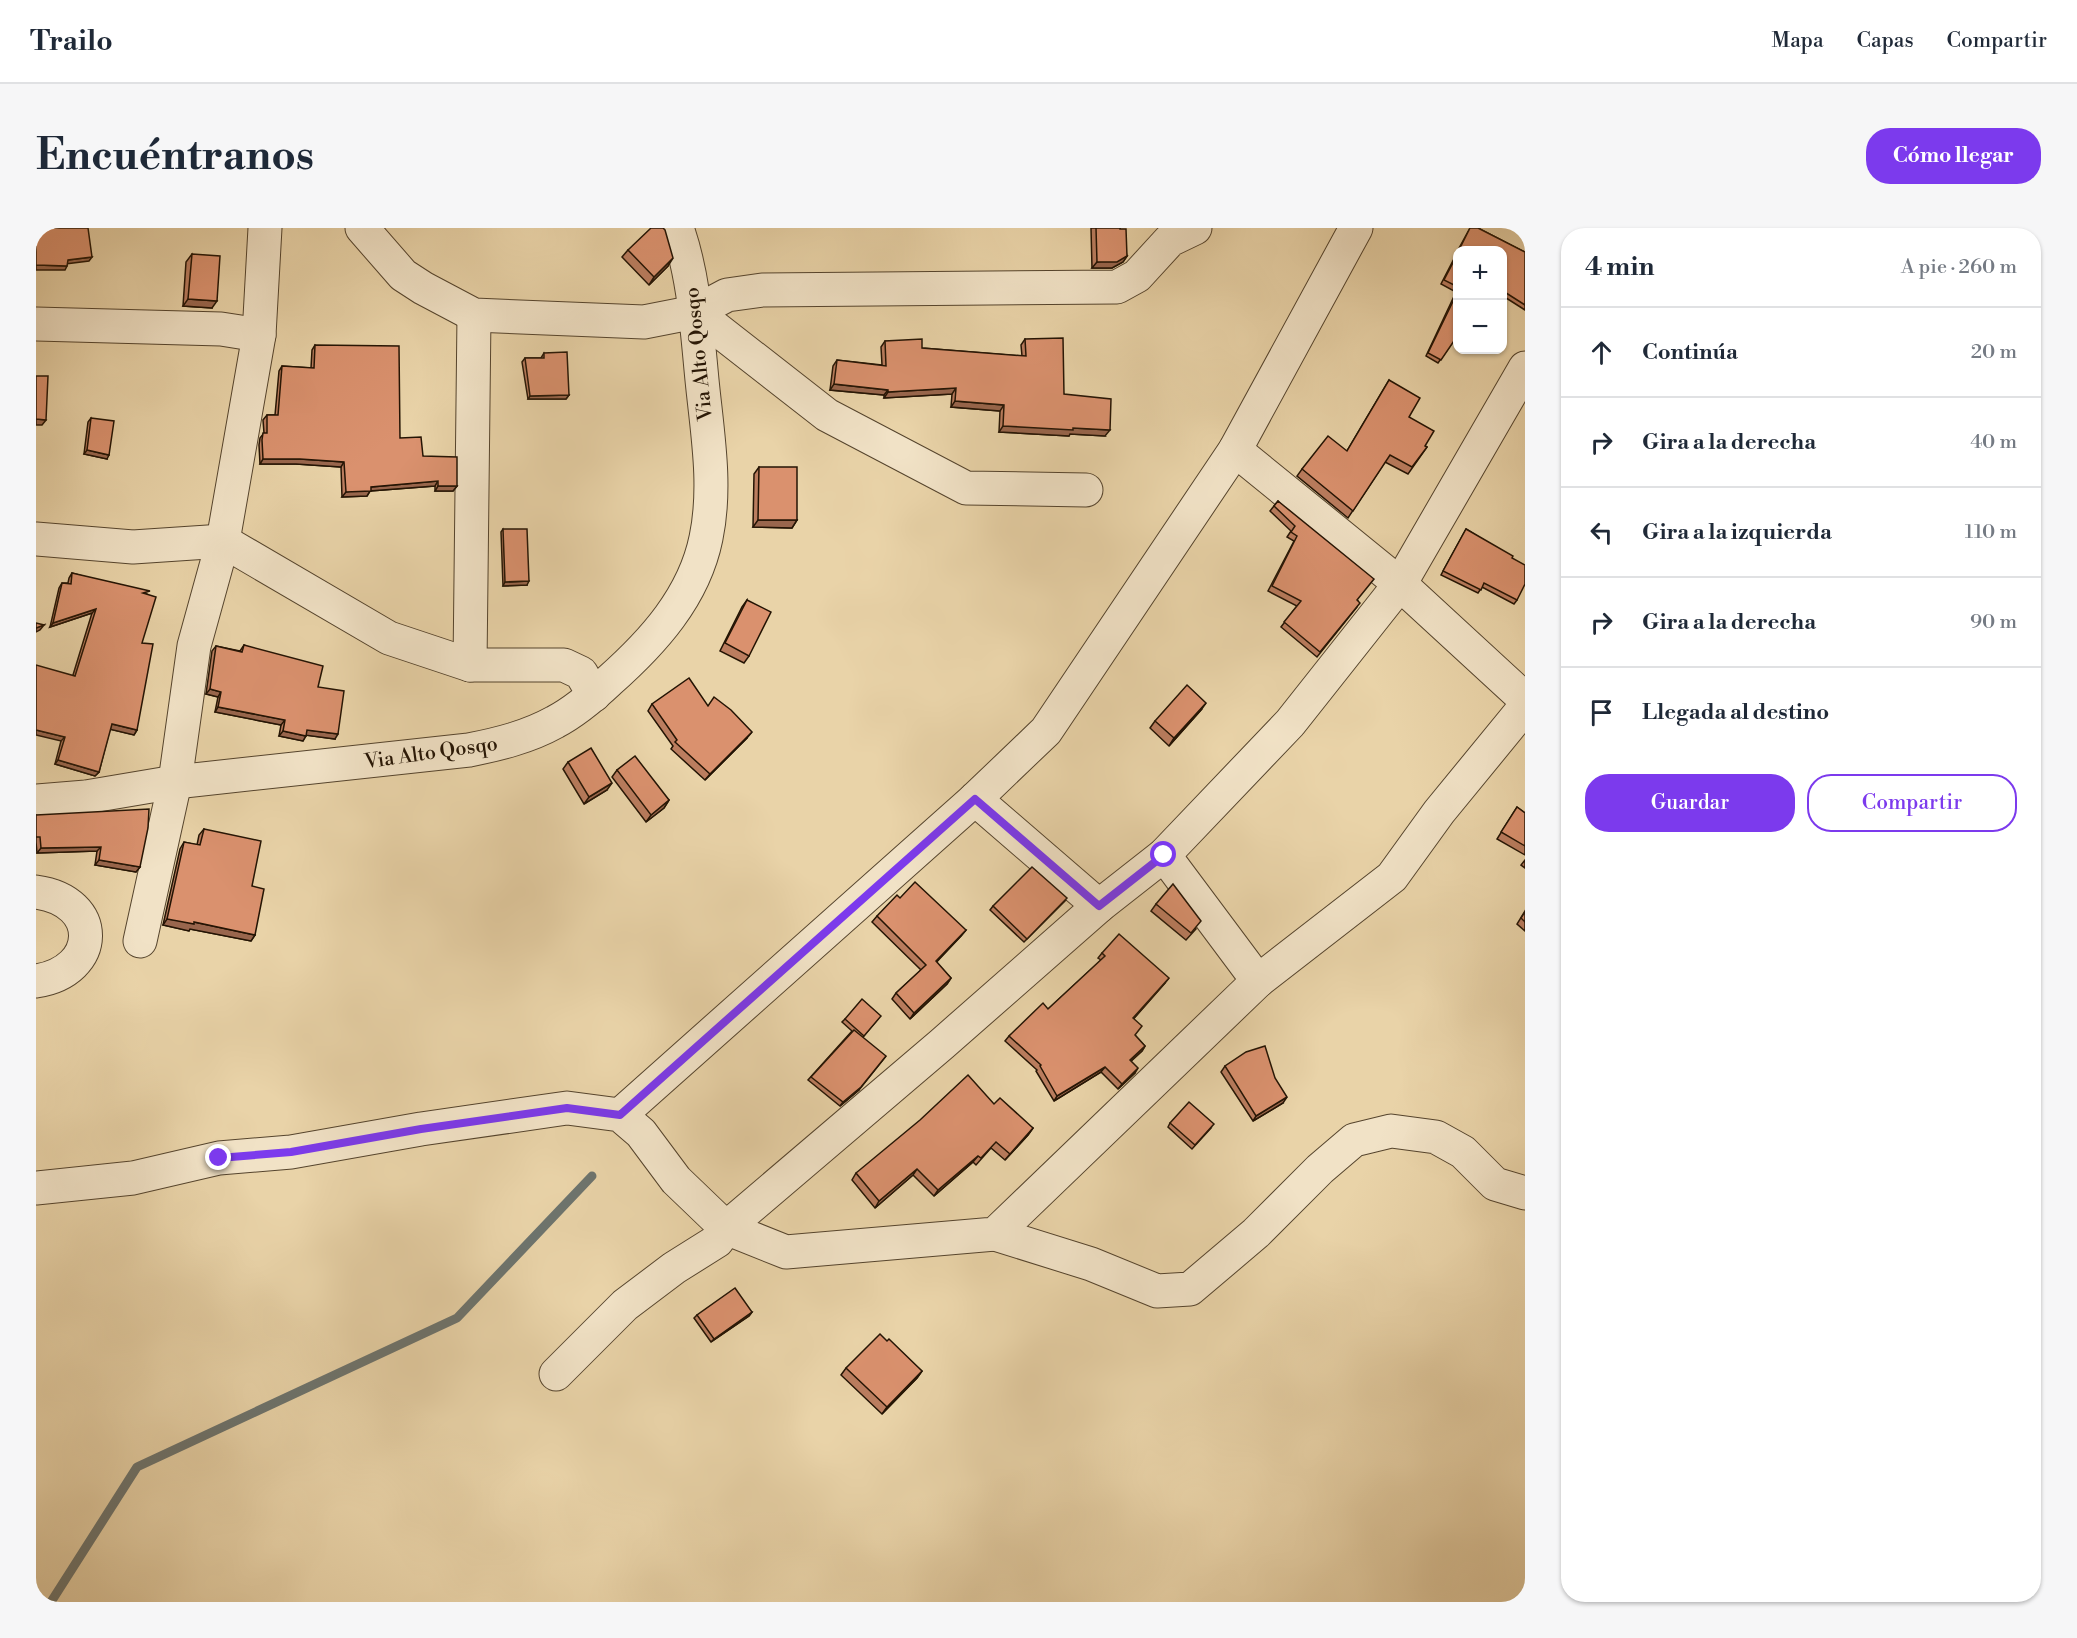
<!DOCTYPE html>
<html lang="es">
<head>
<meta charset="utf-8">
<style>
	:root { --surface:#fff; --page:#f6f6f7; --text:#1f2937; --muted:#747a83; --line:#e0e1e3; --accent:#7c3aed }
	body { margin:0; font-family:"Libre Bodoni",serif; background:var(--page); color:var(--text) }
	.controls { position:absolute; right:18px; top:18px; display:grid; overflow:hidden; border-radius:12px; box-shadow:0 2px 4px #0004 }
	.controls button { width:54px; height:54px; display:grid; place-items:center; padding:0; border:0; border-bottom:2px solid var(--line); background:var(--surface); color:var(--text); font:30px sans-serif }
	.stop { position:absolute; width:18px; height:18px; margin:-14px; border:4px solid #7c3aed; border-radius:50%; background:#fff }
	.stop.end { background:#7c3aed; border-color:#fff; box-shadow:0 2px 6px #0008 }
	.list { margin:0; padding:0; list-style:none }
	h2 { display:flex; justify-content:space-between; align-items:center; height:78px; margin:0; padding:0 24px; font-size:26px }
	h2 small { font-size:20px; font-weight:400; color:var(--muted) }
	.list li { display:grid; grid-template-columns:39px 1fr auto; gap:18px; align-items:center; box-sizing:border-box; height:90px; padding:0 24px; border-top:2px solid var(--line) }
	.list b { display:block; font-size:22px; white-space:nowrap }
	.list em { font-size:20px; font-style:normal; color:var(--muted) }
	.actions { display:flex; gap:12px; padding:18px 24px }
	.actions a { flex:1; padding:14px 0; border:2px solid var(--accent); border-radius:24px; text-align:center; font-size:21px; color:var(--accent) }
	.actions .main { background:var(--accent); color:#fff }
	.icon { flex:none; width:33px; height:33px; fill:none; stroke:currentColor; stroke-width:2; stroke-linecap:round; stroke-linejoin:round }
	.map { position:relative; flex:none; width:1489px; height:1374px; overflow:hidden; border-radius:24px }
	header { display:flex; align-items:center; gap:36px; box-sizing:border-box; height:84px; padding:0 30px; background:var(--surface); border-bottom:2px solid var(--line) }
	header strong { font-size:28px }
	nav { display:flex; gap:33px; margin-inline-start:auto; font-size:21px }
	.intro { display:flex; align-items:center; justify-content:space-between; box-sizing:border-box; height:144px; padding:0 36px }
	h1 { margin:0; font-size:42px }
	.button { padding:15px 27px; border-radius:24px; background:var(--accent); color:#fff; font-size:21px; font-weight:700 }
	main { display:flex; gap:36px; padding:0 36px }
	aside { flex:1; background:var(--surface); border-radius:24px; box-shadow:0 2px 4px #0004 }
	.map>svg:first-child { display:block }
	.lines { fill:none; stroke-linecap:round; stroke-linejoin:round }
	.stream { stroke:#6d746e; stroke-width:9 }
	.minor-casing { stroke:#55442d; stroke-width:35 }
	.minor { stroke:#f1e2c6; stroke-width:33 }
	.wall { fill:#bb7d5f; stroke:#241404; stroke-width:1.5 }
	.shaded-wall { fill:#99664d; stroke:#241404; stroke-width:1.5 }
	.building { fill:#da916e; stroke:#241404; stroke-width:1.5 }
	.route { stroke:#7c3aed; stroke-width:8 }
	.labels { text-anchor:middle; stroke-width:4.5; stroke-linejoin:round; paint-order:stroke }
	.street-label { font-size:20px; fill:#241404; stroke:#f1e2c6 }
</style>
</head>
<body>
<header>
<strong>Trailo</strong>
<nav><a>Mapa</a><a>Capas</a><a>Compartir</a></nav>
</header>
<div class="intro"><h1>Encuéntranos</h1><a class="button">Cómo llegar</a></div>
<main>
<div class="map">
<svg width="1489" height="1374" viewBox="0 0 1489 1374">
	<rect width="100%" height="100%" fill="#e9d3a8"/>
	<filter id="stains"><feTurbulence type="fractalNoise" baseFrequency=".00333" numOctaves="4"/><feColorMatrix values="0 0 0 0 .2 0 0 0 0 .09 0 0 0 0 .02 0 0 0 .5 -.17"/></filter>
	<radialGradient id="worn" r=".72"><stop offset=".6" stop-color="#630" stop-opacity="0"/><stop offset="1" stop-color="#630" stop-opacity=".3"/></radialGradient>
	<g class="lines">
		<path class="stream" d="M15,1374L101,1239L421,1090L556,948"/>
		<g class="minor-casing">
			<g id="minor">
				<path d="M326,0L367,47L387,60L438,87L608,94L659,84L691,67L726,62L1081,59L1101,48L1134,12L1159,0"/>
				<path d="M659,84L791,187L930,260L1050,262"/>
				<path d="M0,96L185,101L223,107"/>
				<path d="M1199,222L1364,356L1489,471"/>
				<path d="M0,311L97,319L187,313L353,410L434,437H528L545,445L558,467"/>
				<path d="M434,437L438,87"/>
				<path d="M939,571L1063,678"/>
				<path d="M0,573L50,569L139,554L433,522C463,516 492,509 519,494C538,484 557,468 573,453C617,414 658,369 670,310C681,258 671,203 666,152C661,101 658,48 641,0"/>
				<path d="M0,664C67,673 65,743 0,753"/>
				<path d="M104,713L139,554L158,418L187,313L223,107L229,0"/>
				<path d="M1222,753L1356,649L1403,584L1489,479"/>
				<path d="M584,887L939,571L1010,503L1199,222L1320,0"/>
				<path d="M0,960L97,950L183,930L255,924L385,901L531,880L584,887L605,905L640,952L690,1000L750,1024L959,1006L1222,753L1128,627"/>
				<path d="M959,1006L1055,1036L1121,1063L1154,1061L1220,1005L1284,941L1318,912L1355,903L1400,909L1427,924L1459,956L1489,965"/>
				<path d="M520,1146L589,1077L638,1040L681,1013L690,1000L906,816L1063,678L1128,627L1254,495L1364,356L1489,140"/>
			</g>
		</g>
		<use href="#minor" class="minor"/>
	</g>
	<g class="wall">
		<path d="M1055,0H1084L1091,28L1087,34L1076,40H1056Z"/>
		<path d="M1434,0H1442L1489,24V82L1467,68V22H1422Z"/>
		<path d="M592,22L632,38L613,57L586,29Z"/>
		<path d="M1422,23V107L1402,135L1390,128L1420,64L1405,56Z"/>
		<path d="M156,26L176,80L147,78L150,34Z"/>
		<path d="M989,111L1028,166L1069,208L1034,206L1033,208L963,204L964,183L915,179L916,166L848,170V167L794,162L797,138L801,132L846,137L845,119L849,113L886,120L986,128L985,117Z"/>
		<path d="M279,117L364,210L387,228L421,258L417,263H399V258L334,263L331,268L306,269L305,239L260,236H224L223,217L224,210L228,205L227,192L231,187H239L243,143L246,138L275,140L276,122Z"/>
		<path d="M508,125L533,167L530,171H492L486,134L489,130H505Z"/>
		<path d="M1353,152L1389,218L1391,219L1372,246L1349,234L1312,290L1261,248L1266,241L1311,223Z"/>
		<path d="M55,190L71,231L48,226L52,194Z"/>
		<path d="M723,239L761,292L756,300L717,299L718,246Z"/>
		<path d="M1242,273L1322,373L1321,379L1281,429L1245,399L1261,378L1232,363L1258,313L1251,309L1255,303L1234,283Z"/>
		<path d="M467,301L491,357L467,358L465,304Z"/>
		<path d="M1430,301L1476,330L1481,372L1478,376L1446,359L1442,365L1405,347Z"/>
		<path d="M36,345L111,366L106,415L101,502L98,507L74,501L63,544L59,548L19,536L25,513L37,447L56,385L14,399L23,360L26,355H32L33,350Z"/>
		<path d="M711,372L713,428L708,435L684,423L706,379Z"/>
		<path d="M208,417L282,459L299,511L270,507L267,513L243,508L245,497L179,484L182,469L170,466L176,423L180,418L204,423Z"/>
		<path d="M616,476L672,478L711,510L669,552L635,521L637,518L612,483Z"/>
		<path d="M1165,482L1133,518L1114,500L1119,493Z"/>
		<path d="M532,534L571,562L548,576L527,541Z"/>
		<path d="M581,542L633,572L628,580L610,594L576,549Z"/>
		<path d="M1481,579L1489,585V627L1461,611Z"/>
		<path d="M0,587L104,639L100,644L59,637L61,623L1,625L0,614Z"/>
		<path d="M168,601L216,658L219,707L215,713L154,701L153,703L127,697L144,621L148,614L161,617L163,607Z"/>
		<path d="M1489,632V640L1485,637Z"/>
		<path d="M1029,673L988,714L954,682L957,678Z"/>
		<path d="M1120,676L1160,701L1150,712L1115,683Z"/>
		<path d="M1489,683V703L1481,696Z"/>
		<path d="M841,688L930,702L925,708L900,734L915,750L911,756L874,791L856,771L860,765L885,742L836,694Z"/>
		<path d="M1066,725L1129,755L1098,790L1099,807L1109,818L1106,823L1095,833L1099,845L1082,861L1065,844L1018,873L1000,843L1001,842L969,813L973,808L1012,781L1065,732L1062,730Z"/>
		<path d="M809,791H842L827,809L823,862L804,878L772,852L816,803L806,794Z"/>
		<path d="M1189,838L1247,875L1217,893L1185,844Z"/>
		<path d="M958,876L997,900L992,907L969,932L955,920L940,937L937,934L898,968L877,947L839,980L816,952L820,945Z"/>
		<path d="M1134,895L1175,900L1156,921L1132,899Z"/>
		<path d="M716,1084L713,1088L675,1114L658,1090L661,1087Z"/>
		<path d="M851,1113L886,1143L881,1150L846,1186L805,1147L810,1140Z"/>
	</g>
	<g class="shaded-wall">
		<path d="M1091,28L1087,34L1076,40H1056L1061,34Z"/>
		<path d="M56,29L53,33L29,36L32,32Z"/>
		<path d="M637,30L632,38L613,57L618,49Z"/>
		<path d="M0,37L31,38L29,42H0Z"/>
		<path d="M152,71L181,73L176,80L147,78Z"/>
		<path d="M798,156L852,162L848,167L794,162Z"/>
		<path d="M920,160L916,166L848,170L852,164Z"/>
		<path d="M533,167L530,171H492L494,168Z"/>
		<path d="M919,173L968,177L964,183L915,179Z"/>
		<path d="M0,191L10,192L6,197H0Z"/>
		<path d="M967,198L1037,200L1074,202L1069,208L1034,206L1033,208L963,204Z"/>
		<path d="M51,222L73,227L71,231L48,226Z"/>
		<path d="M227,231H264L308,234L305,239L260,236H224Z"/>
		<path d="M402,253L399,258L334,263L331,268L306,269L310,264L335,259Z"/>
		<path d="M402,258H421L417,263H399Z"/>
		<path d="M722,292H761L756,300L717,299Z"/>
		<path d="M493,353L491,357L467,358L469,354Z"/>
		<path d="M60,381L56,385L14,399L17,395Z"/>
		<path d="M8,397L4,402L0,404V400Z"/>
		<path d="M174,461L185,464L182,469L170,466Z"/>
		<path d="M1170,475L1165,482L1133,518L1138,510Z"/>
		<path d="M182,479L249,492L245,497L179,484Z"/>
		<path d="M76,496L101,502L98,507L73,501Z"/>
		<path d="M0,502L29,509L25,513L0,507Z"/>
		<path d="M271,502L302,506L299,511L268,507Z"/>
		<path d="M247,503L270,508L267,513L243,508Z"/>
		<path d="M716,504L711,510L669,552L674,546Z"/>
		<path d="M22,532L63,544L59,548L19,536Z"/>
		<path d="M576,555L571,562L548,576L553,569Z"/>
		<path d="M633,572L628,580L610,594L615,587Z"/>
		<path d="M65,619L61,623L1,625L5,620Z"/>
		<path d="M63,632L104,639L100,644L59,637Z"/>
		<path d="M131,691L158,694L219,707L215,713L154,701L153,703L127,697Z"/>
		<path d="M930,702L925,708L896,739L900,733Z"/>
		<path d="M915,750L911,756L874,791L878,785Z"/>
		<path d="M1133,750L1129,755L1094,795L1097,790Z"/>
		<path d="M1109,818L1106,823L1091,837L1094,832Z"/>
		<path d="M850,828L823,862L804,878L807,874Z"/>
		<path d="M1069,839L1065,844L1018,873L1021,868Z"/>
		<path d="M1102,840L1099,845L1082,861L1086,856Z"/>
		<path d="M1251,869L1247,875L1217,893L1220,888Z"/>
		<path d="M997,900L992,907L969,932L974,926Z"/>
		<path d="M942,928L937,934L898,968L902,962Z"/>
		<path d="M881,941L877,947L839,980L843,973Z"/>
		<path d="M716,1084L713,1088L675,1114L678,1111Z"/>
		<path d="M886,1143L881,1150L846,1186L851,1179Z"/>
	</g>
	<g class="building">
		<path d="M0,0H52L56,29L32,32L31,38L0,37Z"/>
		<path d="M615,0H627L629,2L637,30L618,49L592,22Z"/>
		<path d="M1060,0H1084V1H1090L1091,28L1081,34H1061Z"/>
		<path d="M1434,0H1442L1489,24V77L1467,63V22H1423Z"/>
		<path d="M1422,25V59L1408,52Z"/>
		<path d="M156,26L184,28L181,73L152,71Z"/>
		<path d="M1422,63V107L1405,132L1392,125Z"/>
		<path d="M1027,110L1028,166L1075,171L1074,202L1037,200V202L967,198L968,177L919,173L920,160L852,164V162L798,156L801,132L850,138L849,113L886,111V120L990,128L989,111Z"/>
		<path d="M279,117L363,118L364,210L385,209L387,228L421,229V258H402V253L335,259V263L310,264L308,234L264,231H227L226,212L227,205H231V187H242L246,138L278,140Z"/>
		<path d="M531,124L533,167L494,168L489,130H508V125Z"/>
		<path d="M0,148H12L10,192L0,191Z"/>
		<path d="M1353,152L1384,170L1373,189L1398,203L1389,218L1391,219L1376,239L1354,227L1317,283L1266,241L1292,208L1311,223Z"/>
		<path d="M55,190L78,193L73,227L51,222Z"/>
		<path d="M723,239H761V292H722Z"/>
		<path d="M1242,273L1338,351L1321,372L1324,375L1284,424L1248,394L1265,373L1236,358L1261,308L1255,304L1259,298L1238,278Z"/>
		<path d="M467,301H491L493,353L469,354Z"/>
		<path d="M1430,301L1477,328L1476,330L1489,337V356L1481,372L1448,355L1445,362L1407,343Z"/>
		<path d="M36,345L114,363L107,365L120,369L106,415L117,416L101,502L76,496L63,544L22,532L29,509L0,502V437L39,448L60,381L17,395L26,355L35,356Z"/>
		<path d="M711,372L735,384L713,428L689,415Z"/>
		<path d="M0,395L8,397L0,400Z"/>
		<path d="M208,417L287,438L282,459L308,463L302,506L271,502L270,508L247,503L249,492L182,479L185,464L174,461L180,418L206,424Z"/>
		<path d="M653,450L672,478L678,469L695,482L716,504L674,546L639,514L641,512L616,476Z"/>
		<path d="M1151,457L1170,475L1138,510L1119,493Z"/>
		<path d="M555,520L576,555L553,569L532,534Z"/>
		<path d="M599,528L633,572L615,587L581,542Z"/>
		<path d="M1481,579L1489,585V618L1465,604Z"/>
		<path d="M113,581L112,600L104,639L63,632L65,619L5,620L4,609H0V587Z"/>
		<path d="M168,601L225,613L216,658L228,661L219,707L158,694V696L131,691L148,614L164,617Z"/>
		<path d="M996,639L1031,670L991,711L957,678Z"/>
		<path d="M879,654L930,702L900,733L915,750L878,785L860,765L890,737L841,688L861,667L864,670Z"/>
		<path d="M1137,656L1165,693L1155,705L1120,676Z"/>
		<path d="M1489,684V694L1485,690Z"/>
		<path d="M1083,706L1133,750L1097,790L1106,798L1099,807L1109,818L1094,832L1102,840L1086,856L1069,839L1021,868L1004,838L1005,837L973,808L1007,775L1012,781L1069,728L1066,725Z"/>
		<path d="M826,771L845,788L828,808L809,791Z"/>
		<path d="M818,802L850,828L825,859L807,874L775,849Z"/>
		<path d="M1229,818L1239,850L1251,869L1220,888L1189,838L1210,824Z"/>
		<path d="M932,847L958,876L964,870L997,900L974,926L960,914L945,930L942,928L902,962L881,941L843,973L820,945L884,892Z"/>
		<path d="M1153,874L1178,896L1159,917L1134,895Z"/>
		<path d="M699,1060L716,1084L678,1111L661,1087Z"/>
		<path d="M844,1106L851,1113L853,1111L886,1143L851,1179L810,1140Z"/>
	</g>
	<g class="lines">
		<path class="route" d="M183,930L255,924L385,901L531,880L584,887L939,571L1063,678L1128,627"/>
	</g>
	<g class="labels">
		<g class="street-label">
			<text transform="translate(662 126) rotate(-96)" y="7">Via Alto Qosqo</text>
			<text transform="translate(395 524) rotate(-8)" y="7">Via Alto Qosqo</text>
		</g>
	</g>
	<rect width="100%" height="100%" filter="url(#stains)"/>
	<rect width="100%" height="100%" fill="url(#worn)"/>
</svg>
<div class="controls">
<button>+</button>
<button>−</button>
</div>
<div class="stop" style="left:1128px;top:627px"></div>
<div class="stop end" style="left:183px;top:930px"></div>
</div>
<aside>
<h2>4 min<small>A pie · 260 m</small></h2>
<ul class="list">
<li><svg class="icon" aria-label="ahead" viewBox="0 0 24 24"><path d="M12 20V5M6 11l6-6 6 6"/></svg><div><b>Continúa</b></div><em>20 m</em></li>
<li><svg class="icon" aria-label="right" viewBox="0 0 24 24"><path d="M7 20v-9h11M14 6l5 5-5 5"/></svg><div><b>Gira a la derecha</b></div><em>40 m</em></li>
<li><svg class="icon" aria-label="left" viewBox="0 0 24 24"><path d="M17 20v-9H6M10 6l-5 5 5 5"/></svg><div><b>Gira a la izquierda</b></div><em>110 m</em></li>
<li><svg class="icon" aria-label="right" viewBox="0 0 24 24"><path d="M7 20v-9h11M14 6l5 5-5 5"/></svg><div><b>Gira a la derecha</b></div><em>90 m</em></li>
<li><svg class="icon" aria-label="arrive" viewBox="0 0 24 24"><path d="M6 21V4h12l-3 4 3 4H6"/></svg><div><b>Llegada al destino</b></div></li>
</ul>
<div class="actions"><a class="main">Guardar</a><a>Compartir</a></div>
</aside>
</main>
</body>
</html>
